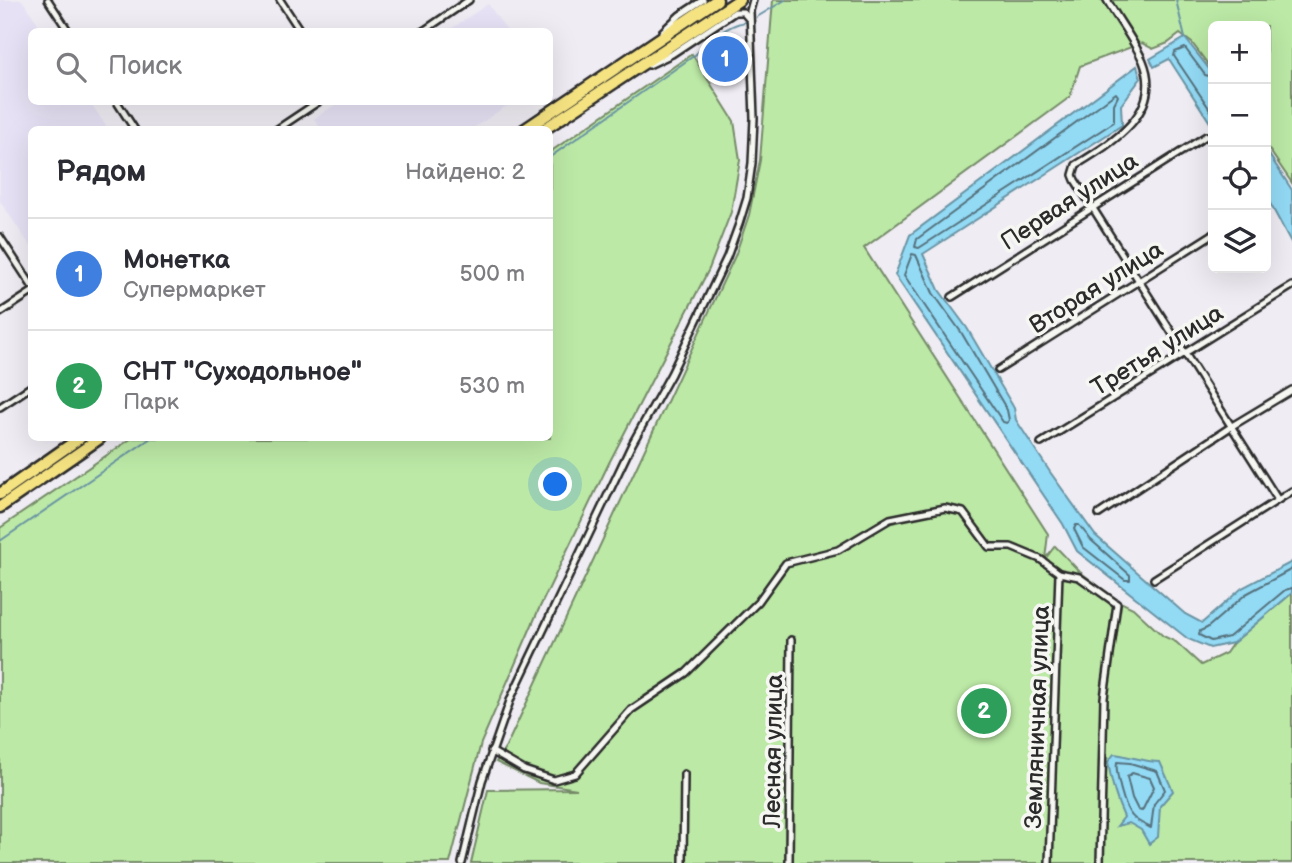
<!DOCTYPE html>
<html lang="ru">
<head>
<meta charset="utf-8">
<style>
	:root { --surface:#fff; --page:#f7f7f7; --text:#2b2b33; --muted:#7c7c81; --line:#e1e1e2; --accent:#1a73e8 }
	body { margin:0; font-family:"Balsamiq Sans",sans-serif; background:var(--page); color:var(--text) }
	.controls { position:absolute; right:21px; top:21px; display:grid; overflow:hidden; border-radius:10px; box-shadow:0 7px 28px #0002 }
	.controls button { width:63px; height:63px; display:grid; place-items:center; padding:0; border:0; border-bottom:2px solid var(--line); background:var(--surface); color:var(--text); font:35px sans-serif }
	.you { position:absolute; left:556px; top:485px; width:24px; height:24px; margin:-18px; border:5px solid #fff; border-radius:50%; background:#1a73e8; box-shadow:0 0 0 10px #1a73e833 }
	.badge { display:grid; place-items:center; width:46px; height:46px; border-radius:50%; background:var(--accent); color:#fff; font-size:23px; font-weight:700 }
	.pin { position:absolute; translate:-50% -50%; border:4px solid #fff; box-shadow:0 2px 7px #0006 }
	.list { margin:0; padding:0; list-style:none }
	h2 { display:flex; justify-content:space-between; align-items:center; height:91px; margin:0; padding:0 28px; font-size:30px }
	h2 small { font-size:23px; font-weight:400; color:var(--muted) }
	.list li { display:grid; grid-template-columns:46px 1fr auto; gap:21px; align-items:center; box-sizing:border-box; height:112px; padding:0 28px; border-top:2px solid var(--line) }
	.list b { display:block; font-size:26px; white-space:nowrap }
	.list p { margin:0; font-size:23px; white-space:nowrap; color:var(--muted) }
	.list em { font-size:23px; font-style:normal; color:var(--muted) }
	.icon { flex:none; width:38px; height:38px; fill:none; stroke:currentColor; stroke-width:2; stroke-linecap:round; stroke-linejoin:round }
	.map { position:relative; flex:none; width:1292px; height:863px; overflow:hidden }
	.search { position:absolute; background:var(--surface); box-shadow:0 7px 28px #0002; left:28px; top:28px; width:525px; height:77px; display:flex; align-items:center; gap:18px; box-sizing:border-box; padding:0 24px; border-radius:10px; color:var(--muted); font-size:26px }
	.panel { position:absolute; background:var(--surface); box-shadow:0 7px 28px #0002; left:28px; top:126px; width:525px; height:315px; border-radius:10px }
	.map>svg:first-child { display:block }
	.built { fill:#e6e1f4 }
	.green { fill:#bce9a6; stroke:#748a68; stroke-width:2 }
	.water { fill:#93daf5; stroke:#6994a4; stroke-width:2 }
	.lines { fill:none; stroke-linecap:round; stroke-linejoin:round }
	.shore { stroke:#55717c; stroke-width:2 }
	.stream { stroke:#6994a4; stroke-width:2 }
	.street-casing { stroke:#2b2b2b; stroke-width:10 }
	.highway-casing { stroke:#2b2b2b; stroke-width:15 }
	.street { stroke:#f6f6f2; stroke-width:5 }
	.highway { stroke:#f5e382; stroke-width:10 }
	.labels { text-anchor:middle; stroke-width:7; stroke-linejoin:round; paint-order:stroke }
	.street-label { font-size:24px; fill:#2b2b2b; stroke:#f6f6f2 }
</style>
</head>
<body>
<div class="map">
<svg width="1292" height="863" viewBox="0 0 1292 863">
	<rect width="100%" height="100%" fill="#efecf3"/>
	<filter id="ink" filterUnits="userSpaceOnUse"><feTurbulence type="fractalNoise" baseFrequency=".0143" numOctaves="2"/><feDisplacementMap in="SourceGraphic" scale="14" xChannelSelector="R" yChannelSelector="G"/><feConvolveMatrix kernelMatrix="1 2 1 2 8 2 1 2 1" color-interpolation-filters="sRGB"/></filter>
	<g filter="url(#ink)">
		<g class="built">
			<path d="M0,0H22L43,31L32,32V102H90L108,129L32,130L31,247L0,201Z"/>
			<path d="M488,4L507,31H448Z"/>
			<path d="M339,102H512L472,129H321L314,119Z"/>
		</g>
		<g class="green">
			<path d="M773,0H1292V183L1266,145V26H1213V71L1192,43L1180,34L1168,43L1153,49L1142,43L1080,66L1070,97L864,248L1048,534L1045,559L1055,546L1080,572L1120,602L1133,608L1163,636L1176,642L1201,665L1226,653L1233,643L1292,593V863H471L488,790L577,789L539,783L496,762L506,747L735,256L749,215L760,160Z"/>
			<path d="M692,54L734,121L740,160L731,212L709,269L609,463L538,611L481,743L450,863H0V528L132,438H550V152Z"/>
		</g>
		<g class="water">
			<path d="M1185,38L1213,74V127L1169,59L1154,67L1150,59Z"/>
			<path d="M1137,66L1141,78L1121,105L1122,125L923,254L939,290L967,328L1014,408L1016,420L1050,472L1095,535L1185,614L1202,623L1242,588L1292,562V593L1233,643L1210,648L1188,639L1077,551L1063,524L895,275L910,235Z"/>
			<path d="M1266,150L1292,190V244L1266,196Z"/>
			<path d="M1114,754C1130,756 1144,762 1160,762L1173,791L1160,806L1158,837L1149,844L1141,830L1129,823L1117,826L1124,817C1116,800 1111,781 1108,762Z"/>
		</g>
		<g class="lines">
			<g class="shore">
				<path d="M1213,77L1205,75L1185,48L1175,52L1174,56L1213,114"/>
				<path d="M1116,93L1118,96L1114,104V122L919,248L915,247L917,239Z"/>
				<path d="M912,254L916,255L933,293L961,332L1007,410L1009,420L1007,423L1003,422L904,275Z"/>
				<path d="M1076,525H1079L1091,540L1130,575V580H1125L1083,547L1074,529Z"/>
				<path d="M1292,569L1246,594L1207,628L1200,631L1199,635L1211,641L1229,637L1285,590L1292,588"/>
				<path d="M1117,762L1130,763L1157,771L1165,790L1154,804L1151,828C1147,826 1136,821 1132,816C1124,808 1115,772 1117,762Z"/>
				<path d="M1132,773L1150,778L1154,787L1142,811L1138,810L1132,798L1127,777Z"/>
			</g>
			<g class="stream">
				<path d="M1176,0L1185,38"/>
				<path d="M757,17L785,0"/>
				<path d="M550,157L695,55C708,42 726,25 745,22"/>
				<path d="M0,541L151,438"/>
			</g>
			<g class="street-casing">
				<g id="street">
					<path d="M48,0L69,32"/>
					<path d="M280,0L301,32"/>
					<path d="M1107,0C1118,20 1134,40 1143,61C1164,112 1112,143 1076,165L1073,175L1075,180L1278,500"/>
					<path d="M422,32L469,0"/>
					<path d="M662,32L680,15L703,0"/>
					<path d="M649,65L672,54L735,12H743L749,19"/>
					<path d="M117,102L135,130"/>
					<path d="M276,130L318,102"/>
					<path d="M0,237L32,286"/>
					<path d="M952,297L1206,136"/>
					<path d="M0,313L32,292"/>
					<path d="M998,370L1213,234"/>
					<path d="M0,407L32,386"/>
					<path d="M1041,443L1292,286"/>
					<path d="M1099,514L1232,426L1292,390"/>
					<path d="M1154,579L1292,491"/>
					<path d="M491,751L524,770L554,780L575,774L631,710L686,673L758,602L786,563L838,550L890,519L945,508L963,512L989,547H1011L1040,559L1059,573L1079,577L1117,604L1104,698L1100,863"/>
					<path d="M462,863L482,781L511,698L632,444L671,374L696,322L727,257L739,224L747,198L752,163L754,118L750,11L753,0"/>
					<path d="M683,863L684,774"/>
					<path d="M789,863L791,640"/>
					<path d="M1049,863L1059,573"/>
				</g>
			</g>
			<g class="highway-casing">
				<g id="highway">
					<path d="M524,130L717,0"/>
					<path d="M543,130L739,0"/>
					<path d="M0,494L80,438"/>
					<path d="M0,507L100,438"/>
				</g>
			</g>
			<use href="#street" class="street"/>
			<use href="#highway" class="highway"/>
		</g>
	</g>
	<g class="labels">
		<g class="street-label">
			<text transform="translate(1069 201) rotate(-33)" y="8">Первая улица</text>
			<text transform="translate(1096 287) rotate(-32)" y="8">Вторая улица</text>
			<text transform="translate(1157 350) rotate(-32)" y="8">Третья улица</text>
			<text transform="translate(1037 717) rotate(-88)" y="8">Земляничная улица</text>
			<text transform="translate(773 751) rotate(-89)" y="8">Лесная улица</text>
		</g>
	</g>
</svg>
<div class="controls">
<button>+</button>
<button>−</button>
<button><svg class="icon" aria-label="locate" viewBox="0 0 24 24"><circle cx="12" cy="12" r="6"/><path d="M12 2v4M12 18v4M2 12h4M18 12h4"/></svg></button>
<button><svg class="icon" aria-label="layers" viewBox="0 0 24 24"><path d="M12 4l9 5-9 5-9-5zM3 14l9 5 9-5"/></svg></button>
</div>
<div class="you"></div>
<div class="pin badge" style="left:725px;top:59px;background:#3f7fe0">1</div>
<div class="pin badge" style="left:984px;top:711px;background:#2e9e5b">2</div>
<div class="search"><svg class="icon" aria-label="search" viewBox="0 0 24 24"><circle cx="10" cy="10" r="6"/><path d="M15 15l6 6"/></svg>Поиск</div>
<section class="panel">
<h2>Рядом<small>Найдено: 2</small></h2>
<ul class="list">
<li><span class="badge" style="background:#3f7fe0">1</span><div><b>Монетка</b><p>Супермаркет</p></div><em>500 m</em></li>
<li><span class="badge" style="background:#2e9e5b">2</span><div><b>СНТ &quot;Суходольное&quot;</b><p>Парк</p></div><em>530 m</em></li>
</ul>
</section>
</div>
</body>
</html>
